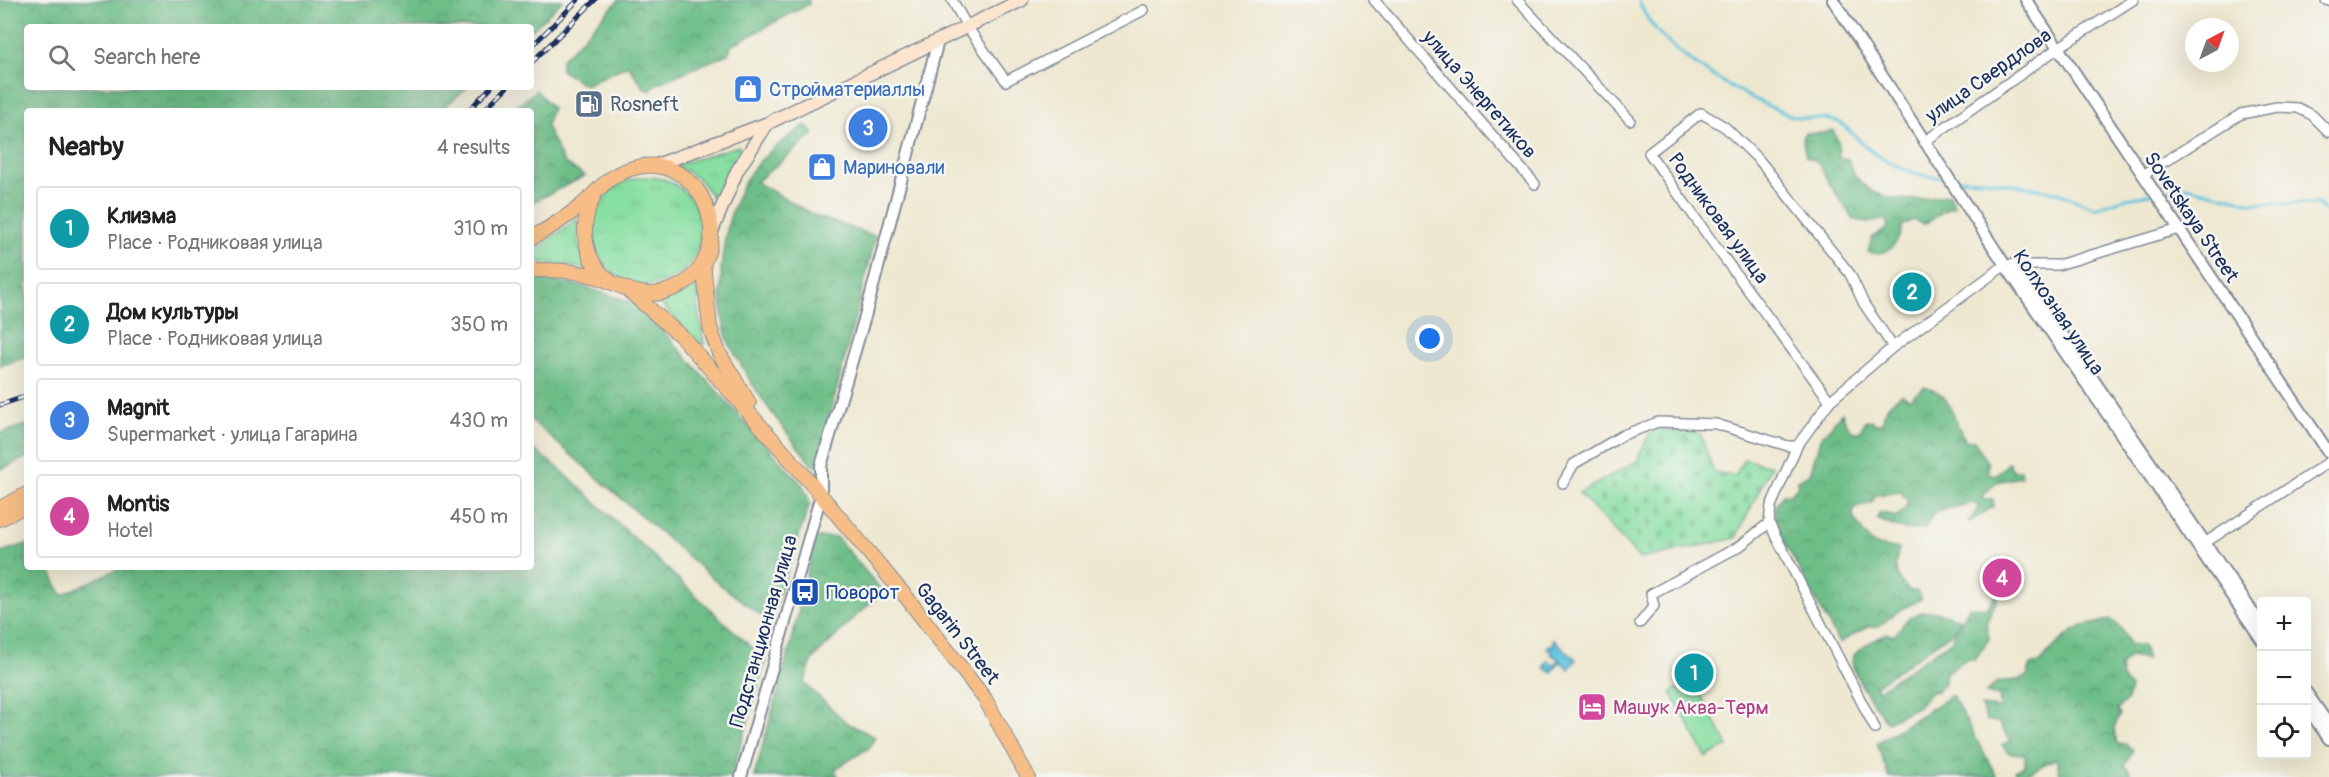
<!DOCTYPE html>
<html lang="en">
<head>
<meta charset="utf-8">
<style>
	:root { --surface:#fff; --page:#f6f6f6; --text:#202124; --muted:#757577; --line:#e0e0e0; --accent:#0b8043 }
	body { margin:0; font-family:Pangolin,sans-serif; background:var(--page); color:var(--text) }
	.controls { position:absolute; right:18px; bottom:18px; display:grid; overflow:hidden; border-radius:6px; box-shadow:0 6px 24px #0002 }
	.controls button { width:54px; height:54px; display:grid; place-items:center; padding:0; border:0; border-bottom:2px solid var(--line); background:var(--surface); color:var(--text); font:30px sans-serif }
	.compass { position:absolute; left:2185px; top:18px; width:54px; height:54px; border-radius:50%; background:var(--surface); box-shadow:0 6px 24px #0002; rotate:41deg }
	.you { position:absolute; left:1430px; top:339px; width:21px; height:21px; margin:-15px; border:4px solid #fff; border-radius:50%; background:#1a73e8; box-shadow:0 0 0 9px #1a73e833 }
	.badge { display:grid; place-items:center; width:39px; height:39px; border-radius:50%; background:var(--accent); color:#fff; font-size:20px; font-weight:700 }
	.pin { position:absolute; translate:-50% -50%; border:3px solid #fff; box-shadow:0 2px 6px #0006 }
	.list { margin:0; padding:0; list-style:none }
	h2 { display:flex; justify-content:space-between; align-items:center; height:78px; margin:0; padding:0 24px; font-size:26px }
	h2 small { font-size:20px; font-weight:400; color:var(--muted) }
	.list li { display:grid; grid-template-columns:39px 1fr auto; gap:18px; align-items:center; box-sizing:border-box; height:84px; margin:0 12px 12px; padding:0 12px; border:2px solid var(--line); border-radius:6px }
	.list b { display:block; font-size:22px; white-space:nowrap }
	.list p { margin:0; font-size:20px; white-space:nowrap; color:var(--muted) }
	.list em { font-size:20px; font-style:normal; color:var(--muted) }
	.icon { flex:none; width:33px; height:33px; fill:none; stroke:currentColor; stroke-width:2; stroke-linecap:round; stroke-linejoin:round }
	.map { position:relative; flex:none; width:2329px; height:777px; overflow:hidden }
	.search { position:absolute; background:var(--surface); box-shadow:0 6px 24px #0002; left:24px; top:24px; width:510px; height:66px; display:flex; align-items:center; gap:15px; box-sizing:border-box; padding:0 21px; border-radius:6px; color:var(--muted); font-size:22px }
	.panel { position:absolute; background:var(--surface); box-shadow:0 6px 24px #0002; left:24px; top:108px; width:510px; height:462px; border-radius:6px }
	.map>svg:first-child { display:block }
	.grass { fill:url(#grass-tufts); stroke:#528780; stroke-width:1.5 }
	.forest { fill:url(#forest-crowns); stroke:#447673; stroke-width:1.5 }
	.cemetery { fill:url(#cemetery-stones); stroke:#528780; stroke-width:1.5 }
	.pitch { fill:#88dfa2; stroke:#528780; stroke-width:1.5 }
	.water { fill:url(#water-ripples); stroke:#3d799e; stroke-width:1.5 }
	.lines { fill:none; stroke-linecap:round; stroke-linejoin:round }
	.stream { stroke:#5fc3dd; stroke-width:3 }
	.minor-casing { stroke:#848c97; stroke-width:12 }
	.tertiary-casing { stroke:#848c97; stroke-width:14 }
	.secondary-casing { stroke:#848c97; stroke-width:15 }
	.primary-casing { stroke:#848c97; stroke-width:16 }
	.minor { stroke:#fff; stroke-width:9 }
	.tertiary { stroke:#fff; stroke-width:10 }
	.secondary { stroke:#fbe5cf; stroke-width:12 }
	.primary { stroke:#f6be86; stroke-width:14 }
	.rail-casing { stroke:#1b2f5e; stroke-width:5 }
	.rail { stroke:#f6f6f2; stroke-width:3; stroke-dasharray:9; stroke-linecap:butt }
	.labels { text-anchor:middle; stroke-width:5; stroke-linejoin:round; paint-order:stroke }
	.street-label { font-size:20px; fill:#1b2f5e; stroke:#f6f6f2 }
	.shop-label { font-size:20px; fill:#366cbe; stroke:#f6f6f2; text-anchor:start }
	.service-label { font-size:20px; fill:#4e5e75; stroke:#f6f6f2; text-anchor:start }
	.transit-label { font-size:20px; fill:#164399; stroke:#f6f6f2; text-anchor:start }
	.hotel-label { font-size:20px; fill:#b23c85; stroke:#f6f6f2; text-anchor:start }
</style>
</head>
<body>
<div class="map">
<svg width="2329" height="777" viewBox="0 0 2329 777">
	<defs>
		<pattern id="grass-tufts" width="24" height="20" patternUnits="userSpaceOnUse" patternTransform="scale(1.5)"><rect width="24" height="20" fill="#88dfa2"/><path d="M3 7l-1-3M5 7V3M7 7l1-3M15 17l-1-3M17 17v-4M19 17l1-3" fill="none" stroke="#75c08e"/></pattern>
		<pattern id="forest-crowns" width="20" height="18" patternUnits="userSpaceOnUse" patternTransform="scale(1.5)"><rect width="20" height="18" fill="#6ebe88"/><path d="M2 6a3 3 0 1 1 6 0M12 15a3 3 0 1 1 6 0" fill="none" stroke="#5a9b72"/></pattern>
		<pattern id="cemetery-stones" width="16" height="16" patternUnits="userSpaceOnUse" patternTransform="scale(1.5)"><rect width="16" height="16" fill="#88dfa2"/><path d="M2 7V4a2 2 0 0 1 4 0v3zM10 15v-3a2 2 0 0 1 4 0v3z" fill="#75c08e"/></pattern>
		<pattern id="water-ripples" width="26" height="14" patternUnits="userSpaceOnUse" patternTransform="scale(1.5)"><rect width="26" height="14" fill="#5fc3dd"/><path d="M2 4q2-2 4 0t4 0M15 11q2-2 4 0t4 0" fill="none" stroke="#4e9fb6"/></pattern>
	</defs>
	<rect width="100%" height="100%" fill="#f6f6f2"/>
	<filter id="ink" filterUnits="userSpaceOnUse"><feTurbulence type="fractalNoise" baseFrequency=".0167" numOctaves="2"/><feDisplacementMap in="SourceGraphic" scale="12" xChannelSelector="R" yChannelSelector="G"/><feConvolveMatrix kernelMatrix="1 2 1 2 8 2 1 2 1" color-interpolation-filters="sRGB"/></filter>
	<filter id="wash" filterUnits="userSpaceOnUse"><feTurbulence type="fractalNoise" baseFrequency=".008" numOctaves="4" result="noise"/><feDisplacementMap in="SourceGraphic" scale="24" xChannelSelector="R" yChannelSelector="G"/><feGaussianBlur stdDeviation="1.35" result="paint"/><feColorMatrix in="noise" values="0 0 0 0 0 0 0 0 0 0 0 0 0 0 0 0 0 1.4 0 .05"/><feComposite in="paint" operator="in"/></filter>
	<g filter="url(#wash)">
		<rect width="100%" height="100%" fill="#eee8d0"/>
		<g class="grass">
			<path d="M738,146L741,150L714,199L699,179L676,165Z"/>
			<circle cx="647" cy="231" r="54"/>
			<path d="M577,219L578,243L588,269L531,261V253Z"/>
			<path d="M698,284L699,317L704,343L702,345L659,302L680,295Z"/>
		</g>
		<g class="forest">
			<path d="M0,0H563L531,31V27H27V87H468L439,111H27V357L0,366Z"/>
			<path d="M619,0H809V4L732,45L728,54L656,84L650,91L644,88L628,65L585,85L561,70V60Z"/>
			<path d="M536,90L552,108L546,126L564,163L585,176L531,203V111H512Z"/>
			<path d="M805,125L814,134L756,182L815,216L876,236L817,466L812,465C786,431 759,399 739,361C736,354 731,348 728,341C712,289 722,203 759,162C772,148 790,136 805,125Z"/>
			<path d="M1833,130L1839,144V158L1848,159C1850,165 1852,172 1856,177C1878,205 1918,202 1950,194L1954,206C1942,210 1936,218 1924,224L1912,220L1902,226C1899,245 1887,257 1868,252L1872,238L1888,228L1886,219L1868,223L1853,219L1829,183L1818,162L1806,156L1802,138L1805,133H1824Z"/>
			<path d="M540,279L582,286L633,303L662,330L803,486L810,503L770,622L723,587L531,420V280Z"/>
			<path d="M1924,387C1929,389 1935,390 1939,393C1952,401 1956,428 1966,441L1974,440L1988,464V474L1995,475L2009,463L2013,471L2020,470L2021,477L1996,482L1980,499L1993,500L1994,506L1968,523L1980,506L1971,503L1936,512L1924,529C1905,532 1894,527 1877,519L1879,514L1885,513L1894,517L1903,512L1908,501L1901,492L1876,495L1871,503L1854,508L1853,517C1868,540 1870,549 1899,548C1893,568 1894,577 1910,591H1917L1921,599L1900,610L1878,627H1867L1839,643L1775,525V507L1783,494H1790L1798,486L1797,480L1810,474L1820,439L1842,413L1846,423L1853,432H1860L1864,422L1872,420L1875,424L1883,422C1883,407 1891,402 1902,394L1909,399Z"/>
			<path d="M27,425V457L0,470V433Z"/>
			<path d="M531,448L560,469L766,661L731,777H0V552L27,544V567H48L62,595L122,567H531Z"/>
			<path d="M836,537L883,592L856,616L813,659L804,683L847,723L875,737L869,748L835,769L838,777H754L792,640L815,538Z"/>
			<path d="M1996,594L1997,600L1986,622L1989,639L1975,659L1968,658L1946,672L1944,683L1937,691L1931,692L1917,707L1887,722C1879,711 1847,670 1853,657C1859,647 1877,639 1888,633L1892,636C1900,633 1899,627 1905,622C1924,604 1940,613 1961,619L1953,632L1875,686L1878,690L1951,641L1969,607L1987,608Z"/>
			<path d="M2110,619L2121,628L2130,645L2143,646L2147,660L2129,657L2120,666L2122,678L2130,688L2127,700L2117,709L2120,715L2114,728L2117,744H2126L2133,750L2124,766L2129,770L2131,777H2061L2056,758L2021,777L2015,771L2025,766V754L2009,753L2002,745L2011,741L1998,722L1986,720L1981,706L2001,708L1999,696L1986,693L1997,682L2018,680L2027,676L2031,665L2041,662C2048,651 2074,627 2087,625C2096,623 2102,623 2110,619Z"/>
			<path d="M1952,695L1997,777H1889L1877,743Z"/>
		</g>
		<path class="cemetery" d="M1652,429L1700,433L1714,472L1735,476L1744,459L1771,466L1736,538L1640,559L1579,493L1636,462Z"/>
		<path class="pitch" d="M1693,680L1728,746L1706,757L1671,692Z"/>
		<path class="water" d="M1553,639L1576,659L1569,669L1560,661L1552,673L1544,667L1548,660L1554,665L1559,660L1551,654L1552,650L1547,649L1549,645H1553Z"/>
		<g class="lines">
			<g class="stream">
				<path d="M1639,0C1653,50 1747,98 1792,116C1806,121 1824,116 1838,122C1847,126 1857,139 1865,146C1886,164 1916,177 1944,178"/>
				<path d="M1954,179L1986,180L2056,192L2095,208L2126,198L2151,194"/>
				<path d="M2158,193L2187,187L2252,203L2318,204L2329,215"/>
			</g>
		</g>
	</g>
	<g filter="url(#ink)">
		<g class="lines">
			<g class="minor-casing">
				<g id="minor">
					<path d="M952,0L968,28L1006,81L1144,10"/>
					<path d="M1374,0L1535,184"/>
					<path d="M1517,0L1630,120"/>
					<path d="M2326,0L2329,1"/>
					<path d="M1924,142L2058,48L2133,0"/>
					<path d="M2143,175L2241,114L2277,107L2298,108L2312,115L2329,132"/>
					<path d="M1830,401L1716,247L1649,153L1701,113L1725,127L1760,161L1850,274L1864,304L1893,347"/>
					<path d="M1563,483L1574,464L1623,435L1658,422L1716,424L1788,446H1797"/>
					<path d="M1769,523L1875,728"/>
					<path d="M2200,546L2329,462"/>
					<path d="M1640,623L1654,606L1651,594L1740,546L1769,523L1771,506L1797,446L1830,401L1893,347L2005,265H2058L2179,229"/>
				</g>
			</g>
			<g class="tertiary-casing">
				<g id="tertiary">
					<path d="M1833,0L2005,265L2262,640"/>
					<path d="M2026,0L2329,453"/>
					<path d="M2011,265L2019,271L2262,626"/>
					<path d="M2306,692L2329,725"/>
					<path d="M2306,706L2329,739"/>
					<path d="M741,777L821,495V466L866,313L938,41"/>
				</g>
			</g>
			<g class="secondary-casing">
				<g id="secondary">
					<path d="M654,166L768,123L1022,0"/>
					<path d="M712,231L737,171L767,124"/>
				</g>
			</g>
			<g class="primary-casing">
				<g id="primary">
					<path d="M593,198C579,225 583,261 609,280"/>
					<path d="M531,238C548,229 565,218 581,206C596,193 608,176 627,170C708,141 749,268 664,292C636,300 616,281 590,275C571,270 551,270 531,270"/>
					<path d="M703,263L710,328L719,353L749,403"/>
					<path d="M629,291L682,337L803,474L907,598L985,699L1028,777"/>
					<path d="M0,508L27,494"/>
					<path d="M0,519L27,505"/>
				</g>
			</g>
			<use href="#minor" class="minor"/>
			<use href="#tertiary" class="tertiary"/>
			<use href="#secondary" class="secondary"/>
			<use href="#primary" class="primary"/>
			<g class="rail-casing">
				<g id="rail">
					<path d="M531,47L578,0"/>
					<path d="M531,63L595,0"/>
					<path d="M468,111L491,87"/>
					<path d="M483,111L507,87"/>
					<path d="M0,405L27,396"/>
				</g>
			</g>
			<use href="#rail" class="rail"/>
		</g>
	</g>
	<defs>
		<g id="shop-square" transform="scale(1.5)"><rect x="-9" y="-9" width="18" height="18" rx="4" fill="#3f7fe0" stroke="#f6f6f2"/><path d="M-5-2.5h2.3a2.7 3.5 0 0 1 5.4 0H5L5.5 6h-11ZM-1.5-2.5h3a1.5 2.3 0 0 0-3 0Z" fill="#fff"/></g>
		<g id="fuel-square" transform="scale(1.5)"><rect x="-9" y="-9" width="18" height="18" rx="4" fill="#5c6f8a" stroke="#f6f6f2"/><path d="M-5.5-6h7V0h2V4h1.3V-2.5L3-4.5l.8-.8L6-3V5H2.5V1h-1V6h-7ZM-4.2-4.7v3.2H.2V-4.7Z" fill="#fff"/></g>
		<g id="bus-square" transform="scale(1.5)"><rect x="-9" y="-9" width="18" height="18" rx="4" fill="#1a4fb4" stroke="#f6f6f2"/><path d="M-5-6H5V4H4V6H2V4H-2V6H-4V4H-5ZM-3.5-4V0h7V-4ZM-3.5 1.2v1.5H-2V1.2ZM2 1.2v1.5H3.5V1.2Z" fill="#fff"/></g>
		<g id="hotel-square" transform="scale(1.5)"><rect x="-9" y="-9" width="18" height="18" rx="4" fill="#d1479c" stroke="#f6f6f2"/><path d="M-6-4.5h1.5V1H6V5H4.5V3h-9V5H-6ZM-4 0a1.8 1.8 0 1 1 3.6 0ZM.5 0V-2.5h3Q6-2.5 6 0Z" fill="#fff"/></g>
	</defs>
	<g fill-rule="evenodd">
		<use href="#shop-square" x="748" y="89"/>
		<use href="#fuel-square" x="589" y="104"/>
		<use href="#shop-square" x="822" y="167"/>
		<use href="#bus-square" x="805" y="592"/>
		<use href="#hotel-square" x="1592" y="707"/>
	</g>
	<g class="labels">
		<g class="street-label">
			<text transform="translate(1988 75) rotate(-35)" y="7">улица Свердлова</text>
			<text transform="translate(1480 94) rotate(49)" y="7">улица Энергетиков</text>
			<text transform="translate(2192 217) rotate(56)" y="7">Sovetskaya Street</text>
			<text transform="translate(1719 218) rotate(54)" y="7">Родниковая улица</text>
			<text transform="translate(2059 312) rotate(56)" y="7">Колхозная улица</text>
			<text transform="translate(763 631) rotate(-74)" y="7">Подстанционная улица</text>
			<text transform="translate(958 633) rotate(52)" y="7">Gagarin Street</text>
		</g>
		<g class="shop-label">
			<text x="769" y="96">Стройматериаллы</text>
			<text x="843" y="174">Мариновали</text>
		</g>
		<g class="service-label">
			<text x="610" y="111">Rosneft</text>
		</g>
		<g class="transit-label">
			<text x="826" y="599">Поворот</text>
		</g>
		<g class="hotel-label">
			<text x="1613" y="714">Машук Аква-Терм</text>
		</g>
	</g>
</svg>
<div class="controls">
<button>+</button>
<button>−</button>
<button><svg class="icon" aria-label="locate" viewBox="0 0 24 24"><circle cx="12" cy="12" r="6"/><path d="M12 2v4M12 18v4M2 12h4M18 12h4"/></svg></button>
</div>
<svg class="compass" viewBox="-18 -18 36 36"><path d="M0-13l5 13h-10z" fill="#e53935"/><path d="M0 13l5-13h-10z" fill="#757577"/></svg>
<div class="you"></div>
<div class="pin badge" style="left:1694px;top:673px;background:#0f9aa8">1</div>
<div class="pin badge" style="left:1912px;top:292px;background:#0f9aa8">2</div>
<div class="pin badge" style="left:868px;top:128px;background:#3f7fe0">3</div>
<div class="pin badge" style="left:2002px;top:578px;background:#d1479c">4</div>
<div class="search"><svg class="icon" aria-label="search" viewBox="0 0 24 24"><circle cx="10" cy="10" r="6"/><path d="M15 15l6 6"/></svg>Search here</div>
<section class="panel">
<h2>Nearby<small>4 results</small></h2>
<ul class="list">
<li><span class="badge" style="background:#0f9aa8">1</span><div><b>Клизма</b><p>Place · Родниковая улица</p></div><em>310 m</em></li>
<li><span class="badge" style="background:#0f9aa8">2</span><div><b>Дом культуры</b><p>Place · Родниковая улица</p></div><em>350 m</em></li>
<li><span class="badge" style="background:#3f7fe0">3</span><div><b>Magnit</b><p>Supermarket · улица Гагарина</p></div><em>430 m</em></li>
<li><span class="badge" style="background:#d1479c">4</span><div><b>Montis</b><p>Hotel</p></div><em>450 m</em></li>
</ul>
</section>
</div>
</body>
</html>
